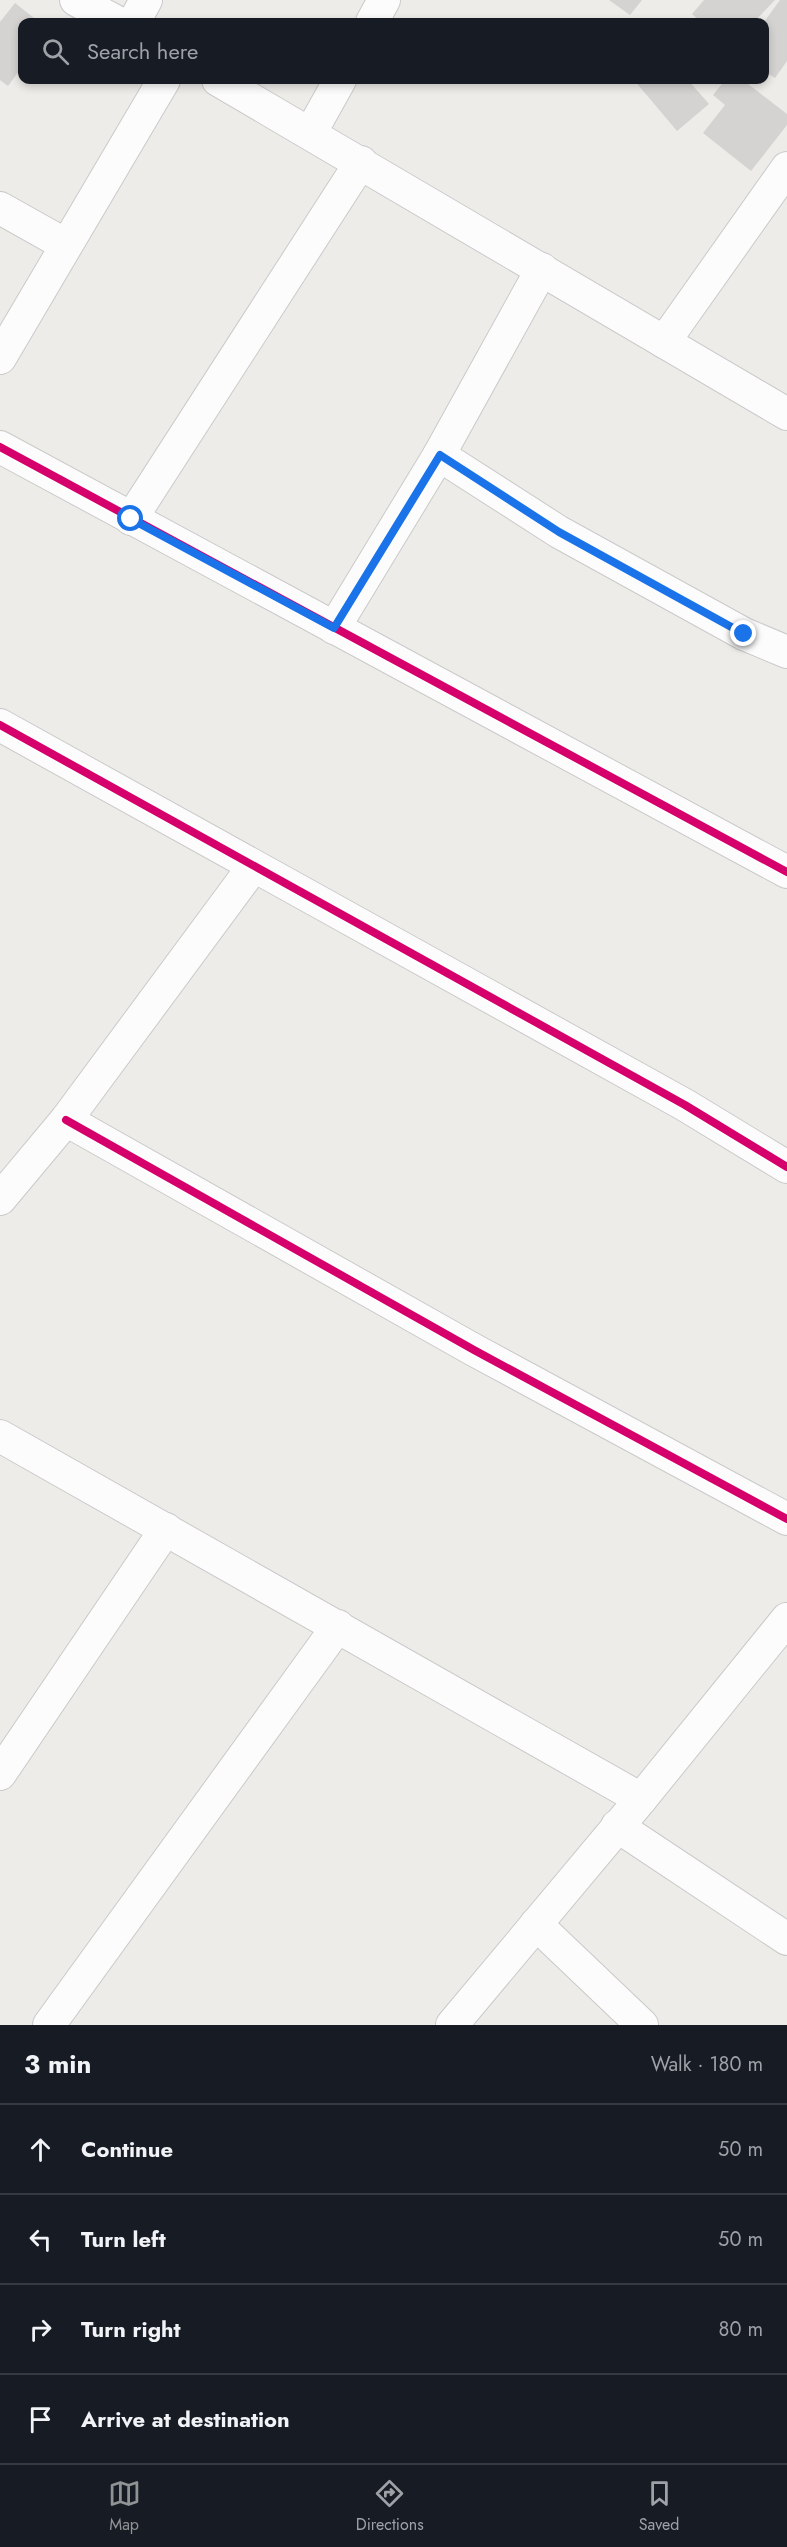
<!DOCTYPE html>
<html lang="en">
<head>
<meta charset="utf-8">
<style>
	:root { --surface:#171b24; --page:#20242c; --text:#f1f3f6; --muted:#9ea1a6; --line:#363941; --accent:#909394 }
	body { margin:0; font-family:Jost,sans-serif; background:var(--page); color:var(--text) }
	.stop { position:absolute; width:18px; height:18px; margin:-14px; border:4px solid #1a73e8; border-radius:50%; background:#fff }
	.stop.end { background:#1a73e8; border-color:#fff; box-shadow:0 2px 6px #0008 }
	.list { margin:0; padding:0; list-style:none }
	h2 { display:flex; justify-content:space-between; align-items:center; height:78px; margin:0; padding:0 24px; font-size:26px }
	h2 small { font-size:20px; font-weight:400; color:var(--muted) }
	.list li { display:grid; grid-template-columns:39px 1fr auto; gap:18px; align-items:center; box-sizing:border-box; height:90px; padding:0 24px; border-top:2px solid var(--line) }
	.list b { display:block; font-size:22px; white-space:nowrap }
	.list em { font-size:20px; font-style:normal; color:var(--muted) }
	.icon { flex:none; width:33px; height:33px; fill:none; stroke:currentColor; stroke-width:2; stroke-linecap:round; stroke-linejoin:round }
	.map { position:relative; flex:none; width:787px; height:2025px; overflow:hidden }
	.search { position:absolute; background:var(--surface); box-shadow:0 3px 9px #0003; left:18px; right:18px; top:18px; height:66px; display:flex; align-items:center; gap:15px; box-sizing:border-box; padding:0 21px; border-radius:12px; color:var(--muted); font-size:22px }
	.sheet { height:438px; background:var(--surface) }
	nav { display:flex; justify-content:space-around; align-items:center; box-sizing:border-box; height:84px; border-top:2px solid var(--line); background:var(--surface); font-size:16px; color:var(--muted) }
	nav a { display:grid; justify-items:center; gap:3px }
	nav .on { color:var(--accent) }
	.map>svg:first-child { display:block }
	.building { fill:#d5d3d2 }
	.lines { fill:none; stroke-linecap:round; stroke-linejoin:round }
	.minor-casing { stroke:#cacaca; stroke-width:34 }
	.minor { stroke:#fcfcfc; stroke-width:32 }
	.cycleway-casing { stroke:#fff; stroke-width:11 }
	.cycleway { stroke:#d6006c; stroke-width:8 }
	.route { stroke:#1a73e8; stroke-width:8 }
</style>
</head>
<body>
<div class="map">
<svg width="787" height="2025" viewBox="0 0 787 2025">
	<rect width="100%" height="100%" fill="#eeece9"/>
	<g class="building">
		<path d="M609,0H642L630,15Z"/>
		<path d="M704,0H775L754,22H701L692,14Z"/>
		<path d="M780,0H787V61L775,78L764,71V22Z"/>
		<path d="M15,3L39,22H22V67L8,86L0,80V22Z"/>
		<path d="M634,80H688L709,104L677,131Z"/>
		<path d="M725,80H743L787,114V125L751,171L703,133L725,105L713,95Z"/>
	</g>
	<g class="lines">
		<g class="minor-casing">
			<g id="minor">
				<path d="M76,0L117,22"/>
				<path d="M134,22L146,0"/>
				<path d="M372,22L384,0"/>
				<path d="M218,80L787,414"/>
				<path d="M311,132L340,80"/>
				<path d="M0,208L66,245"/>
				<path d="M664,342L787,168"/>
				<path d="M0,358L164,80"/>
				<path d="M0,447L787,872"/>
				<path d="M439,455L559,532L744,634L787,652"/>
				<path d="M131,519L361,162"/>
				<path d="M334,628L439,455L542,269"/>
				<path d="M0,725L685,1105L787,1167"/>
				<path d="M66,1120L474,1350L787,1519"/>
				<path d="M0,1199L66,1120L253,867"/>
				<path d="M0,1436L641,1799"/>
				<path d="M0,1774L166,1529"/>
				<path d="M617,1826L787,1939"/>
				<path d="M536,1924L642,2025"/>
				<path d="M49,2025L338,1626"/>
				<path d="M452,2025L641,1799L787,1619"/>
			</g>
		</g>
		<use href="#minor" class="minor"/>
		<g class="cycleway-casing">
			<g id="cycleway">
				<path d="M0,447L787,872"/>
				<path d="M0,725L685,1105L787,1167"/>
				<path d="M66,1120L474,1350L787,1519"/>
			</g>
		</g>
		<use href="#cycleway" class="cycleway"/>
	</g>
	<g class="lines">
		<path class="route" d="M131,519L334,628L440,455L559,532L744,634"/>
	</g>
</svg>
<div class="stop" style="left:131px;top:519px"></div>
<div class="stop end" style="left:744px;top:634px"></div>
<div class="search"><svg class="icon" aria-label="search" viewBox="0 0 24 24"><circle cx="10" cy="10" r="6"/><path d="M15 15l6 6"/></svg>Search here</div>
</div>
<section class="sheet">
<h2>3 min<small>Walk · 180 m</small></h2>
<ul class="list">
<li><svg class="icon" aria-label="ahead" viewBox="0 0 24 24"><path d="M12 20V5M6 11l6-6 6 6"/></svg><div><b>Continue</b></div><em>50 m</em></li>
<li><svg class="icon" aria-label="left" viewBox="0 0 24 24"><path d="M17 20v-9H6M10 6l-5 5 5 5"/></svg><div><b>Turn left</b></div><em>50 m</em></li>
<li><svg class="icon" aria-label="right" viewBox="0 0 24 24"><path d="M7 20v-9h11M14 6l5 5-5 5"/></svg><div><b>Turn right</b></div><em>80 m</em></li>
<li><svg class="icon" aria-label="arrive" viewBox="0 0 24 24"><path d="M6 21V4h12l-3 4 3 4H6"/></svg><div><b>Arrive at destination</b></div></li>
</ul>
</section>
<nav>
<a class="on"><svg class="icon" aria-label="map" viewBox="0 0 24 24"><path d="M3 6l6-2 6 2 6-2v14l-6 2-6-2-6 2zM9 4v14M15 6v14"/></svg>Map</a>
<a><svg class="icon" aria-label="directions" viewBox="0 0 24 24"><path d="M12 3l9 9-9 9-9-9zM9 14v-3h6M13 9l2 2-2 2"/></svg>Directions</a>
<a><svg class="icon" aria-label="saved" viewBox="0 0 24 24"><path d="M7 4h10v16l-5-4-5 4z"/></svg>Saved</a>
</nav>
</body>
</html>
